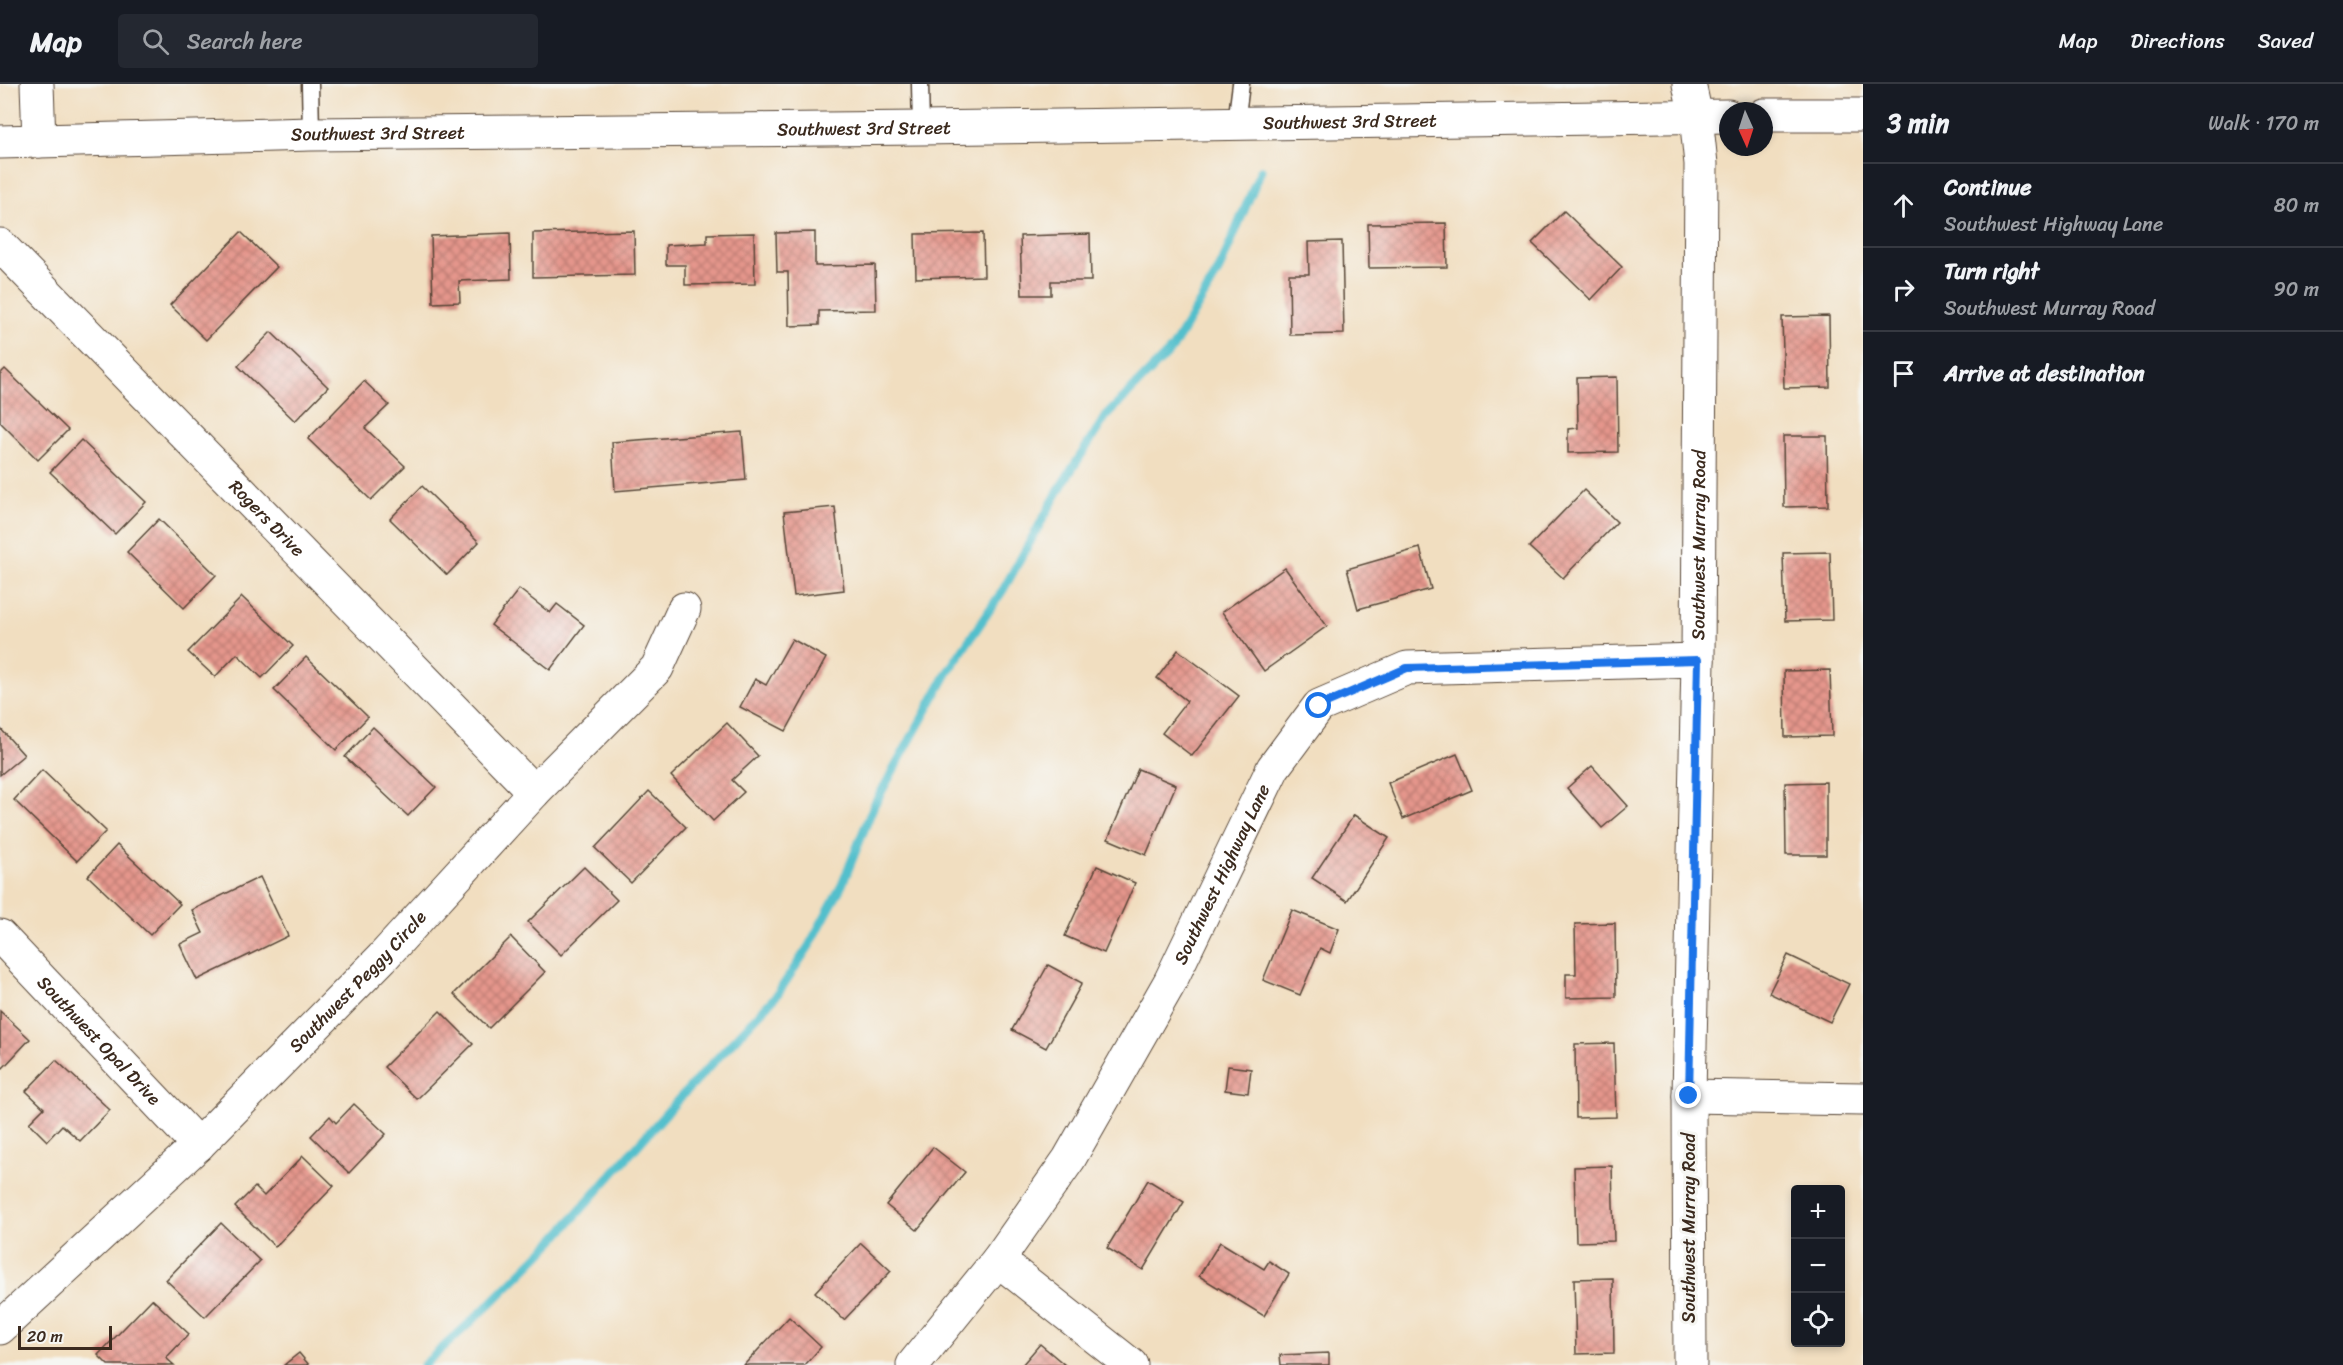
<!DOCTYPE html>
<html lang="en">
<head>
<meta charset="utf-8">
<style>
	:root { --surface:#171b24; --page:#242831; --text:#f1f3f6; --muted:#9ea1a6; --line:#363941 }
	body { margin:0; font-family:Sriracha,sans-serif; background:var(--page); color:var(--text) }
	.controls { position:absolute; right:18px; bottom:18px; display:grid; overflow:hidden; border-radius:6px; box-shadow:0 3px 9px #0003 }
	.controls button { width:54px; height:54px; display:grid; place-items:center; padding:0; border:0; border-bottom:2px solid var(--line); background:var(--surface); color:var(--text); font:30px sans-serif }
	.compass { position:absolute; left:1719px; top:18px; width:54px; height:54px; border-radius:50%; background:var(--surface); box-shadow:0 3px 9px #0003; rotate:177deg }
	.scale { position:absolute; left:18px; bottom:15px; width:94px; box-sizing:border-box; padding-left:6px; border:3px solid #3b2a1e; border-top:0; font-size:16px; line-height:21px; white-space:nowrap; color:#3b2a1e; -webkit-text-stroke:4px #f6f6f2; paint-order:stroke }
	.stop { position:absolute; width:18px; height:18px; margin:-14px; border:4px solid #1a73e8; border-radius:50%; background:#fff }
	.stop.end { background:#1a73e8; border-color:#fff; box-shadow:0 2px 6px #0008 }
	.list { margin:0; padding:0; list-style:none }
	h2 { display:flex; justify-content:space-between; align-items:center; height:78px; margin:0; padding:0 24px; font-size:26px }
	h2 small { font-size:20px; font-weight:400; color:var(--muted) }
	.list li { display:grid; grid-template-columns:39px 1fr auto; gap:18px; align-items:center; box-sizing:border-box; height:84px; padding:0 24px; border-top:2px solid var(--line) }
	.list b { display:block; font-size:22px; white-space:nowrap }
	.list p { margin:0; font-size:20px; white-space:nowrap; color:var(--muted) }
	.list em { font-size:20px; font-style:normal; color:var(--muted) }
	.icon { flex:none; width:33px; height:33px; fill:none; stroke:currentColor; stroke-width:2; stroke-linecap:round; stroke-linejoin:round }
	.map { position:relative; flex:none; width:1863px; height:1281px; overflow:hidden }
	header { display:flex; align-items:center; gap:36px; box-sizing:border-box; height:84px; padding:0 30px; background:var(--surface); border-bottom:2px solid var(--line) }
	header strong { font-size:28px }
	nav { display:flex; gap:33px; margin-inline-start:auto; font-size:21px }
	.search { width:420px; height:54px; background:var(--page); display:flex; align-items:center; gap:15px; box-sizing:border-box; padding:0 21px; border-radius:6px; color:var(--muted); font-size:22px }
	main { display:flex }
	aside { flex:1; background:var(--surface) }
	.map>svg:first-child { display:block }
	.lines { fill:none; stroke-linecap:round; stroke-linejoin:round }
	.stream { stroke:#52bfcc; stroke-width:9 }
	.building { fill:url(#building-cross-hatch) }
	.service-casing { stroke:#564536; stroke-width:19 }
	.minor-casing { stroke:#564536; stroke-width:35 }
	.tertiary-casing { stroke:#564536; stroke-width:35 }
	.secondary-casing { stroke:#564536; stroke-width:35 }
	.service { stroke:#fff; stroke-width:16 }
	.minor { stroke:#fff; stroke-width:33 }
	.tertiary { stroke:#fff; stroke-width:33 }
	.secondary { stroke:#fff; stroke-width:33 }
	.route { stroke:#1a73e8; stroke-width:8 }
	.labels { text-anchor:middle; stroke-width:6; stroke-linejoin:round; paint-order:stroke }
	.street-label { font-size:18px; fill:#3b2a1e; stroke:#f6f6f2 }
</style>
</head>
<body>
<header>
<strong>Map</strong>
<div class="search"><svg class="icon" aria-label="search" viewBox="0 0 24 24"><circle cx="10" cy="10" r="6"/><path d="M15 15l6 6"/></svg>Search here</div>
<nav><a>Map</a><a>Directions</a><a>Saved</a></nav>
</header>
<main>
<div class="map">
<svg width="1863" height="1281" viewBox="0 0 1863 1281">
	<defs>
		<pattern id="building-cross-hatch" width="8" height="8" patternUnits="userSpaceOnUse" patternTransform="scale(1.5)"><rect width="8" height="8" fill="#e5968c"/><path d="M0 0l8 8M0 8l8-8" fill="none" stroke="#bb7b72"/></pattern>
	</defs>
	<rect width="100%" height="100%" fill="#f6f6f2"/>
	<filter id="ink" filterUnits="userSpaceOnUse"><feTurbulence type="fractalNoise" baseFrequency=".0167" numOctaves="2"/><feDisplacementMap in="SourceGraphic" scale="12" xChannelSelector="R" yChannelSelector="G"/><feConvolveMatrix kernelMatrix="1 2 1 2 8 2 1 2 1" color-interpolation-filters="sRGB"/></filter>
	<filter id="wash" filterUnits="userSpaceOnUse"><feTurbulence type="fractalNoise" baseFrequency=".008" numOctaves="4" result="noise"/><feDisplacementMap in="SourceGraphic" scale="24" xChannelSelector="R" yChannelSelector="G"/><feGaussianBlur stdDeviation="1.35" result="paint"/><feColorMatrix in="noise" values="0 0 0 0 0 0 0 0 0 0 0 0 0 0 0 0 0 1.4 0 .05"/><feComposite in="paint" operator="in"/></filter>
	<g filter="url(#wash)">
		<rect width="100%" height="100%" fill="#f1dec0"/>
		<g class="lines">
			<path class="stream" d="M424,1281L489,1221L554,1156L676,1018L776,912L809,862L842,801L874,721L949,586L1003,506L1063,399L1106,332L1172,265L1219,186L1261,86"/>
		</g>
		<g id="blocks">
			<g class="building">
				<path d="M1564,127L1622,183L1591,216L1532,159Z"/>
				<path d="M1446,139L1447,183L1369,184L1368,140Z"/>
				<path d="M634,147L635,191L533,193V149Z"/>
				<path d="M241,148L277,183L206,256L170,221Z"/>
				<path d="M815,148V182L875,181L876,226L819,227V241L789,242L788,188H777L776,149Z"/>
				<path d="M510,149L511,195L459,197L460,218L433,219L431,152Z"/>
				<path d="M754,149L755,200L685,201V181H666V161L707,159V150Z"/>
				<path d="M983,149L984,192L916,194L915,150Z"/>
				<path d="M1090,150L1091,197H1051V211H1022L1020,152Z"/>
				<path d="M1342,157L1344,250L1290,251L1289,190H1309L1308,158Z"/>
				<path d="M1829,232L1830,303L1784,304L1782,233Z"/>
				<path d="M271,248L328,303L295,337L238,282Z"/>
				<path d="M5,285L68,346L38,376L0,338V290Z"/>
				<path d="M1617,293L1618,368L1568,369V345L1578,344L1577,294Z"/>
				<path d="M364,297L389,321L365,344L405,382L371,416L308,355Z"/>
				<path d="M742,348L746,396L615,407L612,358Z"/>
				<path d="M1783,352H1827L1828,422L1784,423Z"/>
				<path d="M81,356L146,418L115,450L50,388Z"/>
				<path d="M422,402L479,458L447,491L390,435Z"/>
				<path d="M1584,406L1617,438L1563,494L1529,463Z"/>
				<path d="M835,423L844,506L794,512L784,428Z"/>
				<path d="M159,435L216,491L184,524L127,468Z"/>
				<path d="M1420,464L1431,505L1358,525L1347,485Z"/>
				<path d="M1830,468L1832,536L1785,537L1783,469Z"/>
				<path d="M1285,484L1327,542L1264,587L1222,528Z"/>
				<path d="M519,505L550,529L557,520L584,541L550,586L491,541Z"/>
				<path d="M242,513L293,562L262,594L237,570L215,593L188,568Z"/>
				<path d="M792,555L826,574L786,647L740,623L755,595L766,601Z"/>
				<path d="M1178,566L1239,612L1192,672L1162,649L1187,617L1157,594Z"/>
				<path d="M306,573L368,633L336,666L274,606Z"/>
				<path d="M1830,586L1832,652L1785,653L1784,587Z"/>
				<path d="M727,639L758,672L732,696L744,708L713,737L671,692Z"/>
				<path d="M373,643L436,703L408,732L345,673Z"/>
				<path d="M0,644L24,671L0,691Z"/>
				<path d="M1457,670L1472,706L1403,735L1388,699Z"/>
				<path d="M1592,682L1628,722L1602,744L1567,704Z"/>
				<path d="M1138,685L1176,701L1146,771L1108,755Z"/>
				<path d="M42,686L106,747L77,777L14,716Z"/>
				<path d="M1826,698V771H1786L1785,699Z"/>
				<path d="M649,707L686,743L631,799L595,764Z"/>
				<path d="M1354,731L1389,754L1347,817L1312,794Z"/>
				<path d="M117,761L180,820L150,851L88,792Z"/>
				<path d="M1097,782L1135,799L1104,869L1065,852Z"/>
				<path d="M584,783L617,816L561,871L528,838Z"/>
				<path d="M260,793L288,852L197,896L180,860L203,849L192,826Z"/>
				<path d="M1292,826L1339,845L1330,869L1320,864L1300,911L1263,896Z"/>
				<path d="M1615,839L1616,913L1566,914V890H1576L1575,840Z"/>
				<path d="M511,853L545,888L489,944L454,910Z"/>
				<path d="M1788,871L1849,900L1830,938L1769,909Z"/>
				<path d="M1048,881L1082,899L1046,964L1012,946Z"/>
				<path d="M0,927L30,955L3,984L0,981Z"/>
				<path d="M440,927L473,960L417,1015L384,983Z"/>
				<path d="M1614,959L1616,1033L1576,1034L1575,960Z"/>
				<path d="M56,976L110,1026L80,1057L62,1041L47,1057L29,1039L44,1024L26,1007Z"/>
				<path d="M1228,982L1251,985L1248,1009L1225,1006Z"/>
				<path d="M354,1020L386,1050L349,1089L311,1052L330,1032L336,1039Z"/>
				<path d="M933,1063L965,1088L917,1146L886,1121Z"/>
				<path d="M303,1072L334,1102L275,1163L235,1123L255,1103L264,1112Z"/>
				<path d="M1612,1082L1614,1157L1576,1158L1574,1083Z"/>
				<path d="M1148,1096L1184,1118L1143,1186L1107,1164Z"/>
				<path d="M221,1139L260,1177L205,1233L166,1196Z"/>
				<path d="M1220,1158L1264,1185L1269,1177L1289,1190L1264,1232L1199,1192Z"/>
				<path d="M861,1159L891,1187L844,1236L815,1208Z"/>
				<path d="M1613,1194L1614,1269L1576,1270L1574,1195Z"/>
				<path d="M152,1215L189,1250L166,1274L174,1281H108L98,1271Z"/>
				<path d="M789,1233L821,1263L805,1281H744Z"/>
				<path d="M1040,1260L1065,1281H1022Z"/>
				<path d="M299,1269L309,1281H284Z"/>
				<path d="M1329,1269V1281H1281L1280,1271Z"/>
			</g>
		</g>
	</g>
	<g filter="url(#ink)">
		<use href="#blocks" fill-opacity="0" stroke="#564536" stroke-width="1.5"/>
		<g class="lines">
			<g class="service-casing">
				<g id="service">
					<path d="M310,0L311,50"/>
					<path d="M920,0L921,44"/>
					<path d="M1236,39L1241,0"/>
				</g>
			</g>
			<g class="minor-casing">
				<g id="minor">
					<path d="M37,0L39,57"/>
					<path d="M1689,0L1696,32"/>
					<path id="s1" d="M0,161L534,708"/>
					<path id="s2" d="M0,852L198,1061"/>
					<path d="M1689,1012L1863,1015"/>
					<path d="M998,1176L1131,1281"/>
					<path id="s3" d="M0,1244L198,1061L382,874L534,708L657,584L684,525"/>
					<path id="s4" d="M913,1281L998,1176L1069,1075L1170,898L1273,684L1319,622L1407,584L1698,576"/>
				</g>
			</g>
			<g class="tertiary-casing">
				<g id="tertiary">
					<path id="s5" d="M1690,1281L1689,1012L1698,576L1701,80L1696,32"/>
				</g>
			</g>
			<g class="secondary-casing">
				<g id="secondary">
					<path d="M1764,31H1863"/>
					<path id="s6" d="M0,58L311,50L921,44L1728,32"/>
				</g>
			</g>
			<use href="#service" class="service"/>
			<use href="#minor" class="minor"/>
			<use href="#tertiary" class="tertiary"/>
			<use href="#secondary" class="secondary"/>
		</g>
	</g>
	<g class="lines" filter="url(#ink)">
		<path class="route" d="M1319,622L1407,584L1698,576L1689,1012"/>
	</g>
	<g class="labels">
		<g class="street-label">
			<text dy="6" stroke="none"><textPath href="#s6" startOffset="1350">Southwest 3rd Street</textPath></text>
			<text dy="6" stroke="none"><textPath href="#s6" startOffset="864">Southwest 3rd Street</textPath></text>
			<text dy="6" stroke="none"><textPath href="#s6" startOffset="378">Southwest 3rd Street</textPath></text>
			<text dy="6" stroke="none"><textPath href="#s1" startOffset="382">Rogers Drive</textPath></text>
			<text dy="6" stroke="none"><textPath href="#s5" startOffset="820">Southwest Murray Road</textPath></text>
			<text dy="6" stroke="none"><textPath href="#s4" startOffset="582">Southwest Highway Lane</textPath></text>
			<text dy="6" stroke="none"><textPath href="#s3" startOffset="498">Southwest Peggy Circle</textPath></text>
			<text dy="6" stroke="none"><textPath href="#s2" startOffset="144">Southwest Opal Drive</textPath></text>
			<text transform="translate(1689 1144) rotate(-90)" y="6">Southwest Murray Road</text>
		</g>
	</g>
</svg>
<div class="controls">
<button>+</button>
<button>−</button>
<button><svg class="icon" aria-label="locate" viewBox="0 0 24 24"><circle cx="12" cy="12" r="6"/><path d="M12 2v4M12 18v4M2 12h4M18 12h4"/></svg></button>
</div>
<svg class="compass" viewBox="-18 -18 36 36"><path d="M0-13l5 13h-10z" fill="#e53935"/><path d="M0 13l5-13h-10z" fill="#9ea1a6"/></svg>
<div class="scale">20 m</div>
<div class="stop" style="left:1319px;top:622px"></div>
<div class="stop end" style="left:1689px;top:1012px"></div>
</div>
<aside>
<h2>3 min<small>Walk · 170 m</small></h2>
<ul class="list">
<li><svg class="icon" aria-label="ahead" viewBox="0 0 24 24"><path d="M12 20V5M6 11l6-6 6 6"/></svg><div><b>Continue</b><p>Southwest Highway Lane</p></div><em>80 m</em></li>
<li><svg class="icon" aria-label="right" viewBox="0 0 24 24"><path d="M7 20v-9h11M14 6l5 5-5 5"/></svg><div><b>Turn right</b><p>Southwest Murray Road</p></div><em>90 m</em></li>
<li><svg class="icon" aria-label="arrive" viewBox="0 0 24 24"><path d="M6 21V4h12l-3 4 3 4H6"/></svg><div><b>Arrive at destination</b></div></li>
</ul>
</aside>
</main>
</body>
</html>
